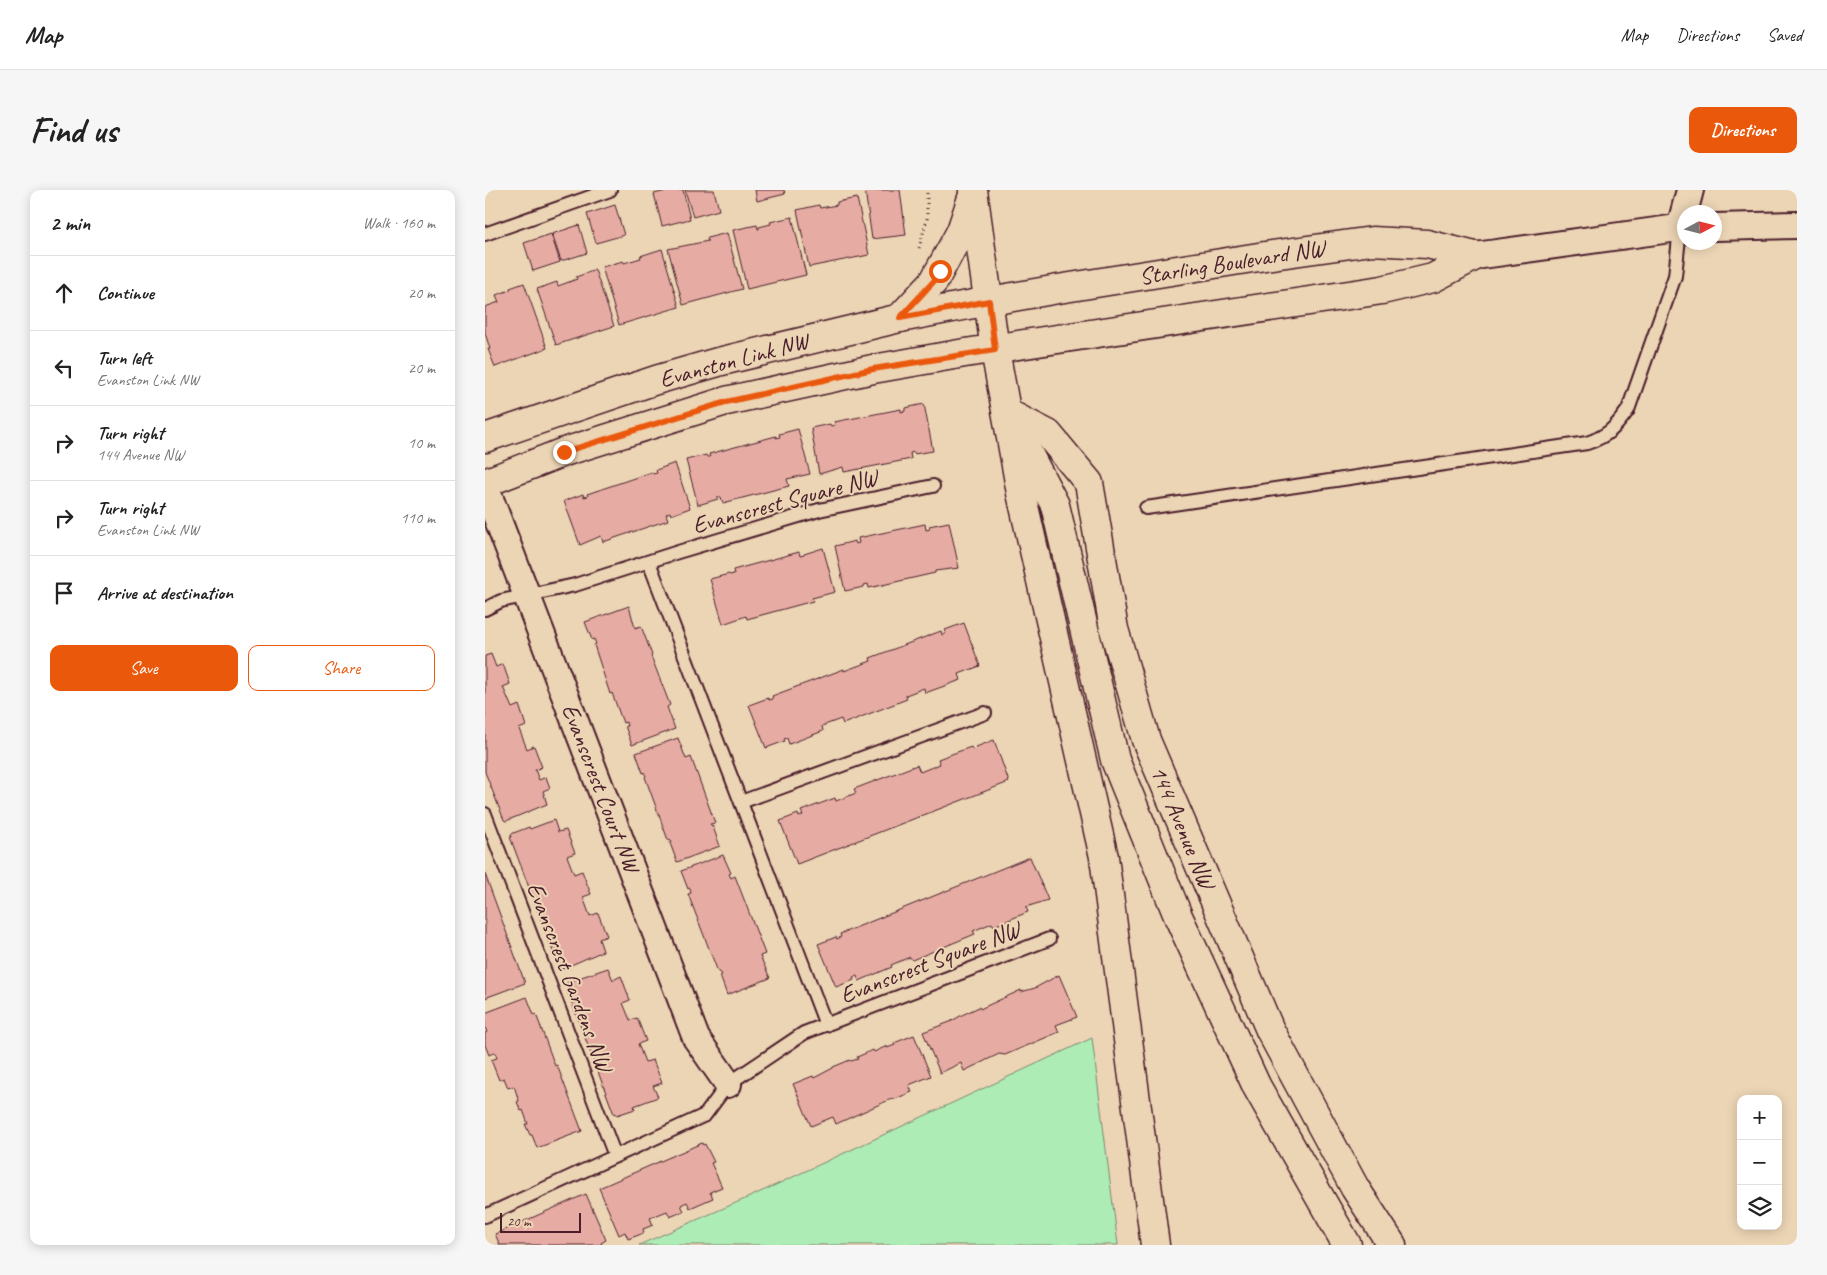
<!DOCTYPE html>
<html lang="en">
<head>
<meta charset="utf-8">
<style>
	:root { --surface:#fff; --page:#f6f6f6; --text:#222; --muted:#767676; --line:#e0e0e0; --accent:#ea580c }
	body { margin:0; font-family:Caveat,sans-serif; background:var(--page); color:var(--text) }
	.controls { position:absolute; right:15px; bottom:15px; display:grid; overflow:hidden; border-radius:10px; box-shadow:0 2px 12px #0003 }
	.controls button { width:45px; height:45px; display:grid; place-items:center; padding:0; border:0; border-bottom:1px solid var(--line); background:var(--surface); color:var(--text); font:25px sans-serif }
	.compass { position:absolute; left:1192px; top:15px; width:45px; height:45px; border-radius:50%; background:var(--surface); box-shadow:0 2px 12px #0003; rotate:83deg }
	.scale { position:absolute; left:15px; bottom:12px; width:81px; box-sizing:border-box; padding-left:5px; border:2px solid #4a1f2b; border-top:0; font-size:14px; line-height:18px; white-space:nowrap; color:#4a1f2b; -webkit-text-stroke:4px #ecd5b5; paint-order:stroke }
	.stop { position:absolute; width:15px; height:15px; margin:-11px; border:4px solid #ea580c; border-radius:50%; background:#fff }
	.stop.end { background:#ea580c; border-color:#fff; box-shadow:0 1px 5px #0008 }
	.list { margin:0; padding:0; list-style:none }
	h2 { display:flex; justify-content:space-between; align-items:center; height:65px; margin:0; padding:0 20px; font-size:21px }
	h2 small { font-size:16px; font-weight:400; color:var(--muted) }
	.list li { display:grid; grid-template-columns:32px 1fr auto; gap:15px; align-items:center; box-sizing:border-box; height:75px; padding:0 20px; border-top:1px solid var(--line) }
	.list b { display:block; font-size:19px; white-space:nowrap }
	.list p { margin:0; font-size:16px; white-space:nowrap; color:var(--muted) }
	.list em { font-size:16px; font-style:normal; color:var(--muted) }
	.actions { display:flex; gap:10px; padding:15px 20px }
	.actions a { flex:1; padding:11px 0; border:1px solid var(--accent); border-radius:10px; text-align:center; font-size:18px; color:var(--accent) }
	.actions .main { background:var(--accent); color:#fff }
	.icon { flex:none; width:28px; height:28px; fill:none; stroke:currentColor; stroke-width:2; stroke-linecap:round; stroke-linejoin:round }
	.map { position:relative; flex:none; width:1312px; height:1055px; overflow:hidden; border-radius:10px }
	header { display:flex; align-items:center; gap:30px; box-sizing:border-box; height:70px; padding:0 25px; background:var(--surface); border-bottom:1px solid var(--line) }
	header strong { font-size:24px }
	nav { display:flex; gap:28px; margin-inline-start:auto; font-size:18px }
	.intro { display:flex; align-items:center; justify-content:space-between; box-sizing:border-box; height:120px; padding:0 30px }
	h1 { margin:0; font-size:35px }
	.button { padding:12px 22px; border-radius:10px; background:var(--accent); color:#fff; font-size:18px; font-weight:700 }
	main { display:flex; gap:30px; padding:0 30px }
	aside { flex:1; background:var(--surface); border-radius:10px; box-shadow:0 2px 12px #0003 }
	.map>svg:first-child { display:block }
	.park { fill:#adedb5; stroke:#7c8670 }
	.building { fill:#e6aca4; stroke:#4a1f2b }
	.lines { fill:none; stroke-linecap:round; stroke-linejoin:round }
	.service-casing { stroke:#4a1f2b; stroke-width:16 }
	.minor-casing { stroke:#4a1f2b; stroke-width:30 }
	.tertiary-casing { stroke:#4a1f2b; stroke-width:31 }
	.secondary-casing { stroke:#4a1f2b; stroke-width:31 }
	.path { stroke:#4a1f2b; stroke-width:3; stroke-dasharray:1 4; stroke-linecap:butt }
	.service { stroke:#ecd5b5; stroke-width:12 }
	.minor { stroke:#ecd5b5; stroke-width:26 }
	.tertiary { stroke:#ecd5b5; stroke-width:28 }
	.secondary { stroke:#ecd5b5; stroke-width:28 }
	.route { stroke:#ea580c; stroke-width:6 }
	.labels { text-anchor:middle; stroke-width:4; stroke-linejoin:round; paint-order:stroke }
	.street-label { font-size:24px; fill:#4a1f2b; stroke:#ecd5b5 }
</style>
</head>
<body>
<header>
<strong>Map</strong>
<nav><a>Map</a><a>Directions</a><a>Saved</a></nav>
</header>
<div class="intro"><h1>Find us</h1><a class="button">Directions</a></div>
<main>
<aside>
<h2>2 min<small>Walk · 160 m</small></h2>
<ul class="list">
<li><svg class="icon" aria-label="ahead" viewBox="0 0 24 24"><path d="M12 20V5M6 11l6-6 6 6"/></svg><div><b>Continue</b></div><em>20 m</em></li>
<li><svg class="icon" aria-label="left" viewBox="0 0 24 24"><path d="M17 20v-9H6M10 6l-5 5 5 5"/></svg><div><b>Turn left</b><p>Evanston Link NW</p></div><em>20 m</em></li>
<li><svg class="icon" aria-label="right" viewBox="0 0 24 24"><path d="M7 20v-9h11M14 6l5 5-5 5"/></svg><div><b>Turn right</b><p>144 Avenue NW</p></div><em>10 m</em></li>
<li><svg class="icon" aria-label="right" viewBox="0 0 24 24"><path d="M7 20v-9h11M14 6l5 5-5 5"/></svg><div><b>Turn right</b><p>Evanston Link NW</p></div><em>110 m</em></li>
<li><svg class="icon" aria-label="arrive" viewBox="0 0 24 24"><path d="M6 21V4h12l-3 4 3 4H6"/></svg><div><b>Arrive at destination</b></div></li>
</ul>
<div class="actions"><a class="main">Save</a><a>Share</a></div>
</aside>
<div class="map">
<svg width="1312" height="1055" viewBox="0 0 1312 1055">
	<rect width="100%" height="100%" fill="#ecd5b5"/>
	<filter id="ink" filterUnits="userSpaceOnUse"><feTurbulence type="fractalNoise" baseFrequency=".02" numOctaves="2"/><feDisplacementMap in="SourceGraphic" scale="10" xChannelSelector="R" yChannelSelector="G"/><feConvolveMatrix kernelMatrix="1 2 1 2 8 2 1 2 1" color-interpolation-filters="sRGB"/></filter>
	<g filter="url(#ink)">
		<path class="park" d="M607,848L633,1055H154L269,1005Z"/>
		<g class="building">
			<path d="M185,0H198L205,29L177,36L169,4Z"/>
			<path d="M200,0H229L234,20L208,27Z"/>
			<path d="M270,0H299L300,4L272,11Z"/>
			<path d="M380,0H415L421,45L387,49Z"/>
			<path d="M372,8L384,65L324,77L312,20L334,15L335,18L352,15V12Z"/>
			<path d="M130,15L139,45L111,53L102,24Z"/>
			<path d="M307,27L321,85L262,99L248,40L272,35L273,39H274V37L286,34L285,32Z"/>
			<path d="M94,35L102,63L76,71L67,44Z"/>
			<path d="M242,43L257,99L198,115L183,59L223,51L222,48Z"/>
			<path d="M66,44L75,72L48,81L39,53Z"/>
			<path d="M177,59L194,117L134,135L117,77L138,71L139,73L156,68L155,66Z"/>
			<path d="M110,80L129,136L71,155L52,99L72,92L73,96L92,89L91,87Z"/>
			<path d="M39,93L62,158L10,177L3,159H5L0,143V117L14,112L11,105L25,100V98Z"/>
			<path d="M439,214L448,261L429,264V262L425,263L426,269L359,282L358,277L334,284L326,238L345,234L346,236L350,235L349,232L416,219V222L420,221V218Z"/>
			<path d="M313,239L325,284L302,289L304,296L238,313L236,307H233V309L213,315L201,270L221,265L222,267H225L224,264L291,246V248L295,247L294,244Z"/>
			<path d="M190,273L205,318L186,325L185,322L181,324L183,330L118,352L116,346L95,355L79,311L98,304L99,307L103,306L102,304L167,282L168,284L172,283L171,280Z"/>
			<path d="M464,332L474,378L450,381V383L384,398L383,394L379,395V397L360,401L350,356L370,351L371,354L374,353L373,348L440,334L441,340L445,339L444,336Z"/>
			<path d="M338,358L350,402L327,408L328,411L262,429L261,426L238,434L225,389L244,384L245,385L249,384L248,380L314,362L315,366L319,365V364Z"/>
			<path d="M144,416L150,438L156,436L167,465L166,466L185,515L182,517L190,539L147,555L140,536H142L141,532L138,533L127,503L125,504L109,455L111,454L109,449L107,450L100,432Z"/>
			<path d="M479,433L495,476L474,484L476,490L440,503L439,498L421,505L422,509L358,534L356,529L337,536L338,541L304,554L302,548L299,549L300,551L281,558L264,515L283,508L284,510L288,509L287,506L359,479V481L386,471L385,468L456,441L457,445L461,443L460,440Z"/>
			<path d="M6,464L11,477L18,474L25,494L18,497L27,518L34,515L41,536L34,539L42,559L49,556L57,577L50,580L54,590L61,587L65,598L58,601L62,614L21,631L19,630L0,582V466Z"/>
			<path d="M193,548L201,569L206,567L230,633L225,634L228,637L235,656L192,672L185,653H187L185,649L183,650L160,587L161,586L159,582L158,583L151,563Z"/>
			<path d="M509,550L524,592L312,674L295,631L313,624L314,627L318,625L316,621L350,608L351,611L371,603L369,599L432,575L435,582L455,574L453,569L486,557L488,560L491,559V557Z"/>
			<path d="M69,630L73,642L81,640L90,663L82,666L89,684L97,681L106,704L98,707L105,726L113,723L122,746L114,749L118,761L77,779L76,776L74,777L25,647H27L26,644L44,637L45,639Z"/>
			<path d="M238,665L246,683L244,684L246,688L250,686L280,764L275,766L285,788L242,805L235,786L237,785L235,782H233L203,704L206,703L205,698L203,699L196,681Z"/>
			<path d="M545,667L563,710L541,717L543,722L509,736L507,733L488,741L490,744L427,770L425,767L406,775L407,777L374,791L372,786L368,787L369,790L351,797L333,754L351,747L352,749L356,747L355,744Z"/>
			<path d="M0,684L40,793L0,808Z"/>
			<path d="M123,778L128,790L136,786L145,810L138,813L145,830L152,828L161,851L153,854L160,872L168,870L177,893L168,896L173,907L149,916L150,919L132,925L131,923L129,924L80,795L83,794L82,792Z"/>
			<path d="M574,785L592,827L571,835L574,842L520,865L514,864L479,881L476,873L455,883L438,842L465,832L477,825L494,817L495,819L536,800V802L550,798Z"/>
			<path d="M42,807L49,825L51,824L70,876L72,875L97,941L52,958L47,945H45L40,934H43L38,920L36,921L32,912L34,911L29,896L23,898L19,888L14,890L6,870L12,868L10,862L4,865L0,855V843L2,842L0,837V823Z"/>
			<path d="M429,845L446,886L424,895L427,902L410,909L404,910L351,934L348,927L326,936L308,894L328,886L329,888L348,878V877L365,870L366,871L373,869L372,867L388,860L389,862L402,856V858L410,855L409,853Z"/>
			<path d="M217,953L218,955L220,954L229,972L226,973L237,997L225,1002L228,1008L205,1018L202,1012L196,1015L199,1021L185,1027L182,1021L165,1028L168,1035L158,1039L159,1043L143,1049L140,1042L134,1045L114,998Z"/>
			<path d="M101,1004L121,1050L116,1053L117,1055H15L10,1044Z"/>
		</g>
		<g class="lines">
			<g class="service-casing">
				<g id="service">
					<path d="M0,44L125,0"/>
					<path d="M661,318L1102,253C1123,246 1130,238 1143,220L1190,86L1195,38"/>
					<path d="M164,372L341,835"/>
					<path d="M0,419L16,411L90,395L193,362L334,320L448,296"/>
					<path d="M256,612L500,523"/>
					<path d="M0,624L130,966"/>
					<path d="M0,1026L220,925L243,894L319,843L564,749"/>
				</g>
			</g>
			<g class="minor-casing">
				<g id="minor">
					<path d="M1230,37L1312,35"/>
					<path d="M1195,38L1205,0"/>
					<path d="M990,66L1200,37"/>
					<path d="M0,296L211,848L243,894"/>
				</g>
			</g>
			<g class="tertiary-casing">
				<g id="tertiary">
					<path d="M0,248L171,190L233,172L415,128L472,117L573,99L780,66L887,51L942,54L990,66"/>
					<path d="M0,293L79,262L241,211L388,179L480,163L897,100L948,88L990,66"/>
				</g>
			</g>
			<g class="secondary-casing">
				<g id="secondary">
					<path d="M488,0L510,160L536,303L619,667L670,1055"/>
					<path d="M415,128L449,91L476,41L487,8"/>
					<path d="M522,223L563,244L604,293L629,439L661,550L785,840L870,998L907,1055"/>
					<path d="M534,246L570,315L630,570L693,726L772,897L862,1055"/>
				</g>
			</g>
			<path class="path" d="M434,58L442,29V0"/>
			<use href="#service" class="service"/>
			<use href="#minor" class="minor"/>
			<use href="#tertiary" class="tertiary"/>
			<use href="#secondary" class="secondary"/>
		</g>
	</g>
	<g class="lines" filter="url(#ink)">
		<path class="route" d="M79,262L241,212L388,179L510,160L504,111L415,128L449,91L455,81"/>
	</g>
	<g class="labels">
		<g class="street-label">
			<text transform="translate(747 72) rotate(-9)" y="8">Starling Boulevard NW</text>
			<text transform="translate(249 170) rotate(-15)" y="8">Evanston Link NW</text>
			<text transform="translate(300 311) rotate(-15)" y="8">Evanscrest Square NW</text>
			<text transform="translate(116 598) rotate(69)" y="8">Evanscrest Court NW</text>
			<text transform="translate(698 637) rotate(67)" y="8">144 Avenue NW</text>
			<text transform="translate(445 772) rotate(-21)" y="8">Evanscrest Square NW</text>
			<text transform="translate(85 787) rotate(69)" y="8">Evanscrest Gardens NW</text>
		</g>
	</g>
</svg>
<div class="controls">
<button>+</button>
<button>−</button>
<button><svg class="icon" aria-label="layers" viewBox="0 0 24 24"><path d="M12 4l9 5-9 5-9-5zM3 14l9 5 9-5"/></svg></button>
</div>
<svg class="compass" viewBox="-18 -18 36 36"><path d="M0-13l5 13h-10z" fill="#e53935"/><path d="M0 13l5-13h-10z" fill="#767676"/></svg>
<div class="scale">20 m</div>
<div class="stop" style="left:455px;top:81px"></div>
<div class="stop end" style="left:79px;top:262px"></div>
</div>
</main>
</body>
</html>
